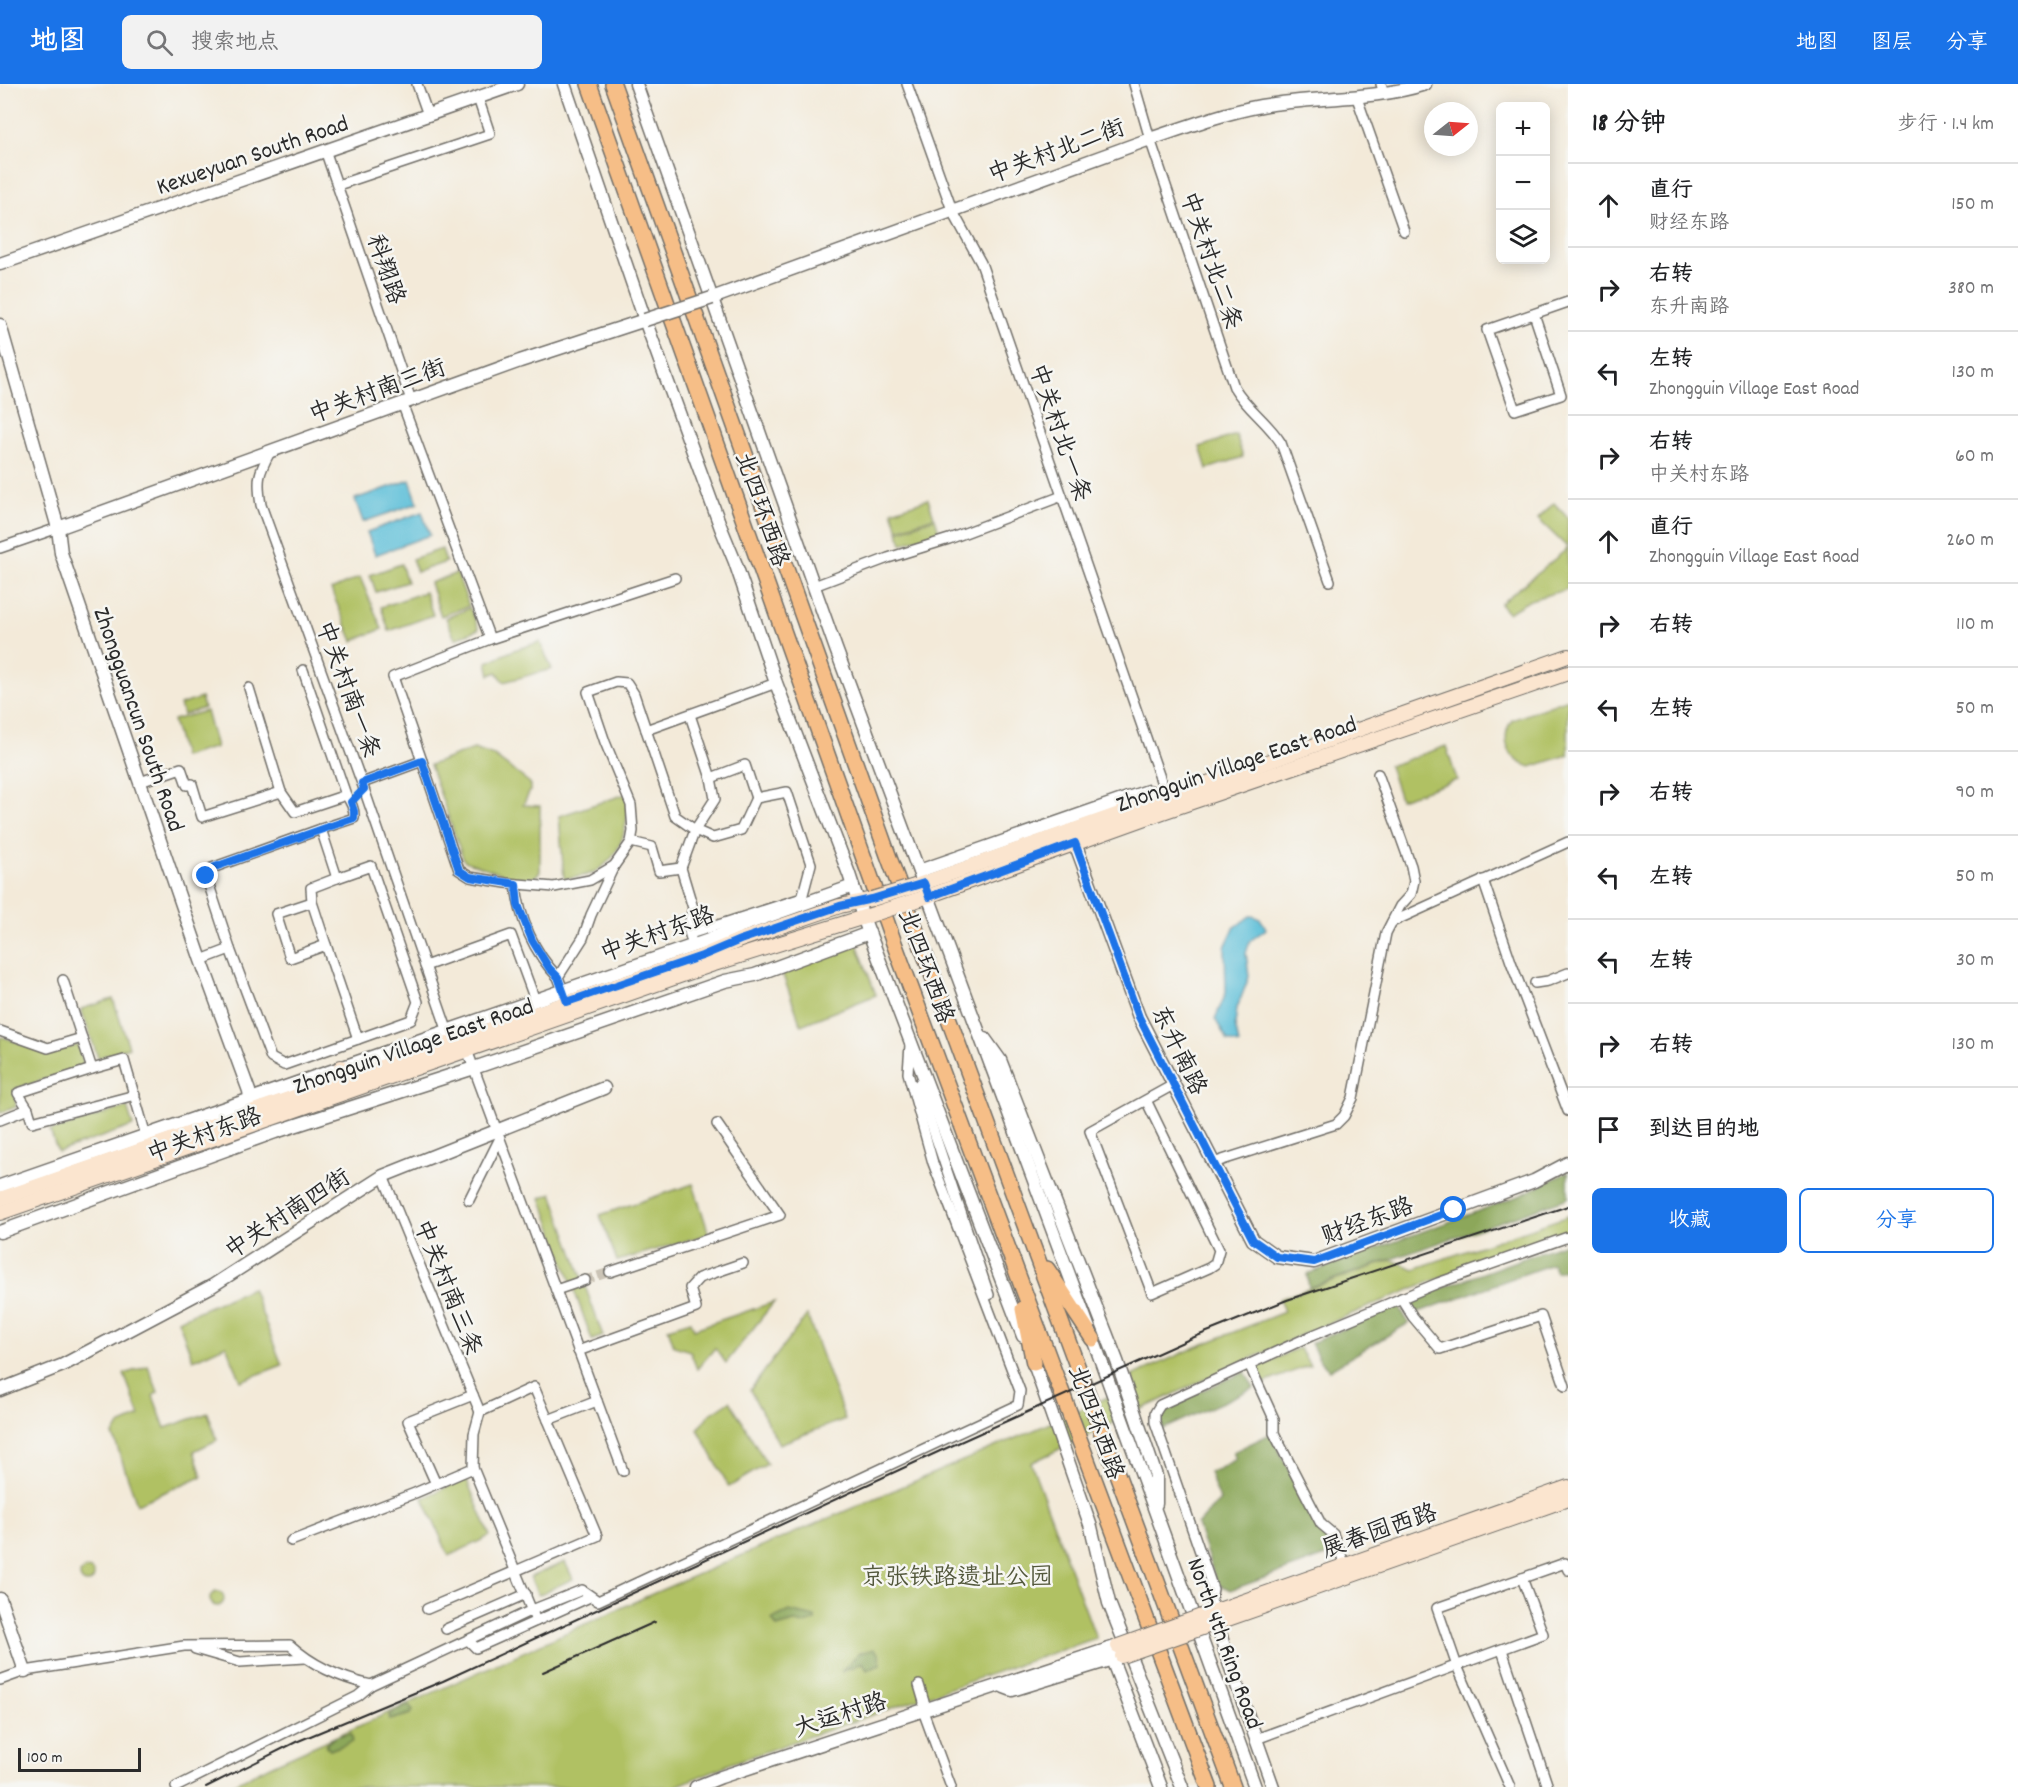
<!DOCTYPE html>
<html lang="zh">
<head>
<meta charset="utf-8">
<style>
	:root { --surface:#fff; --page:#f2f2f2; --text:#202124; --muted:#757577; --line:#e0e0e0; --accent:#1a73e8 }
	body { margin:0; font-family:Dekko,"LXGW WenKai TC",sans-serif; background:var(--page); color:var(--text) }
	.controls { position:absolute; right:18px; top:18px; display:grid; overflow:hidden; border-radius:9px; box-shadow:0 3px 15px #0003 }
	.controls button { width:54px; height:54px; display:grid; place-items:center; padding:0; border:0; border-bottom:2px solid var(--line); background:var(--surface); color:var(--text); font:30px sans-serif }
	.compass { position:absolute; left:1424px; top:18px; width:54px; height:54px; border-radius:50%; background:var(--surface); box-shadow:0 3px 15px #0003; rotate:73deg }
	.scale { position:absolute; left:18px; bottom:15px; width:123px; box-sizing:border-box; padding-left:6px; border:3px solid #2b2b2b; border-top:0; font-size:16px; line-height:21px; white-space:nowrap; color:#2b2b2b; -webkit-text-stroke:4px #f6f6f2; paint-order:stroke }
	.stop { position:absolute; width:18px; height:18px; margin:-14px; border:4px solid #1a73e8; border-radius:50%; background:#fff }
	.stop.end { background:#1a73e8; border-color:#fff; box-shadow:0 2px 6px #0008 }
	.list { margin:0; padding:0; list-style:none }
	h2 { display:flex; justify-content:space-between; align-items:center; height:78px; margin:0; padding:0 24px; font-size:26px }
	h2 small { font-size:20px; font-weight:400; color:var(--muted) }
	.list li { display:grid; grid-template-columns:39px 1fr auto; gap:18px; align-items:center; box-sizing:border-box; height:84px; padding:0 24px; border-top:2px solid var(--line) }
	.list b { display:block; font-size:22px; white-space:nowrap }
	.list p { margin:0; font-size:20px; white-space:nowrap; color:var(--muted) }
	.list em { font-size:20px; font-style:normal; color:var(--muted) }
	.actions { display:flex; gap:12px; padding:18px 24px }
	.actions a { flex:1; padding:14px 0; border:2px solid var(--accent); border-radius:9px; text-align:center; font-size:21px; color:var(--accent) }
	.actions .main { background:var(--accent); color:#fff }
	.icon { flex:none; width:33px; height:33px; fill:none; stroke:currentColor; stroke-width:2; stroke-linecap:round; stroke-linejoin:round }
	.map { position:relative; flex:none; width:1568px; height:1703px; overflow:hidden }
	header { display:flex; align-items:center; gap:36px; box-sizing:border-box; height:84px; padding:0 30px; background:var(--accent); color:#fff }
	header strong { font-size:28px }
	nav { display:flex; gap:33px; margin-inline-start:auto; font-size:21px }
	.search { width:420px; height:54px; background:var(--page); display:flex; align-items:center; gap:15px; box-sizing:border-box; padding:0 21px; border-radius:9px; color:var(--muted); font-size:22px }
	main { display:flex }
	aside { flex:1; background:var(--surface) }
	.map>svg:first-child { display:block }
	.green { fill:#b0c164; stroke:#6e7648; stroke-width:1.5 }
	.forest { fill:#8ca75a; stroke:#5c6942; stroke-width:1.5 }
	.water { fill:#5abed8; stroke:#427482; stroke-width:1.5 }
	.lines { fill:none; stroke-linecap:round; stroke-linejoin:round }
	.minor-tunnel { stroke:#cbc4b6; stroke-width:9; stroke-dasharray:9 4.5; stroke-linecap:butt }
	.minor-casing { stroke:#716e68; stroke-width:12 }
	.tertiary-casing { stroke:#716e68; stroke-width:15 }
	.secondary-casing { stroke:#716e68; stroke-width:16 }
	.trunk-casing { stroke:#716e68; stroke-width:18 }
	.minor { stroke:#fff; stroke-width:9 }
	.tertiary { stroke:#fff; stroke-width:12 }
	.secondary { stroke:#fbe5cf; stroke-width:14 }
	.trunk { stroke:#f6be87; stroke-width:15 }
	.rail { stroke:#2b2b2b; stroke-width:2 }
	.tertiary-bridge-casing { stroke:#716e68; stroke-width:15; stroke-linecap:butt }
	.secondary-bridge-casing { stroke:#716e68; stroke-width:16; stroke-linecap:butt }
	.tertiary-bridge { stroke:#fff; stroke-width:12 }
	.secondary-bridge { stroke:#fbe5cf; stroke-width:14 }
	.route { stroke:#1a73e8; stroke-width:8 }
	.labels { text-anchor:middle; stroke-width:5; stroke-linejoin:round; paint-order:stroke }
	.street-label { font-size:24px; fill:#2b2b2b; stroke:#f6f6f2 }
	.park-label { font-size:24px; fill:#53583c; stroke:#f6f6f2 }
</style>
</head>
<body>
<header>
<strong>地图</strong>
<div class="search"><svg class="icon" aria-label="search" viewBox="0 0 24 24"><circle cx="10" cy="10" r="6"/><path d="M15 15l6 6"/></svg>搜索地点</div>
<nav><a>地图</a><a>图层</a><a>分享</a></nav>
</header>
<main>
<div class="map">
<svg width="1568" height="1703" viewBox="0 0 1568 1703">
	<rect width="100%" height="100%" fill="#f6f6f2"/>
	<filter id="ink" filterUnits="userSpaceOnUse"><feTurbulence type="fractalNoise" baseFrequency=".0167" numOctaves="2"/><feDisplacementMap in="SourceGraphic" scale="12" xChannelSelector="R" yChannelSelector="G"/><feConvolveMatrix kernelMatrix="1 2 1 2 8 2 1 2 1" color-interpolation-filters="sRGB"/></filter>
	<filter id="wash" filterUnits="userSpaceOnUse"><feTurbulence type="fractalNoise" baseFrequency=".008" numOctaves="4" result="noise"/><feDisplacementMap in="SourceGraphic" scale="24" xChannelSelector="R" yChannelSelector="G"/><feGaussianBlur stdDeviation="1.35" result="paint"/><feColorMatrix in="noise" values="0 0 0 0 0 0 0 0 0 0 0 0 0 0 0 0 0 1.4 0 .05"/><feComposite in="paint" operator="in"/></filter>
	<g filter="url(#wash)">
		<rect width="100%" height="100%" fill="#f3ead9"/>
		<g class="green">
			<path d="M1236,351L1243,373L1207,385L1200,363Z"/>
			<path d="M928,415L934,433L898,445L892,427Z"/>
			<path d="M1554,419L1568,434V505L1530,516L1508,529L1500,520L1568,464L1538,435Z"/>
			<path d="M935,434L939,447L902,460L898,447Z"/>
			<path d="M442,465L446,478L417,488L412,475Z"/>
			<path d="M401,480L407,498L376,508L370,491Z"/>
			<path d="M457,489L469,522L441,532L430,499Z"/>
			<path d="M360,493L382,545L353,557L331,506Z"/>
			<path d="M425,508L433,531L389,547L381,523Z"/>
			<path d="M470,524L479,545L455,555L446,534Z"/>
			<path d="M540,558L552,585L504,598L497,588L490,591L487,578L514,566Z"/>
			<path d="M201,614L204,624L183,631L180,621Z"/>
			<path d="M1568,615V671L1531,683C1509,677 1499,656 1512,636Z"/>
			<path d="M206,627L216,663L183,673L173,636Z"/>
			<path d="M1446,662L1457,696L1400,715L1389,682Z"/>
			<path d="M474,665L494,672L530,699V707L523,721L540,722V788L531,796L512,793L464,777L430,681Z"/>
			<path d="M629,709L630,712C626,744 624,773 592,789C584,793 573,793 564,795L559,732Z"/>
			<path d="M856,857L876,911L801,941L780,883Z"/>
			<path d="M113,915L129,963L98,974L81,925Z"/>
			<path d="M3,953L49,969L78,961L85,983L15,1005L16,1023L0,1029V954Z"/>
			<path d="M127,1023L133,1042L58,1068L50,1047Z"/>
			<path d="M693,1100L709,1150L617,1177L600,1131Z"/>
			<path d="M552,1109L603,1252L592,1256L541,1114Z"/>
			<path d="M1568,1132V1150L1421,1201L1308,1248L1144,1324L1031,1379L1096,1554L732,1679L674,1703H228L270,1682L652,1510L1032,1347L1135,1301L1132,1292L1194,1264L1284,1228L1279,1215L1392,1176L1414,1185Z"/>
			<path d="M252,1204L282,1281L241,1297L226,1261L193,1276L178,1236Z"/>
			<path d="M774,1218L726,1279L715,1264L697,1285L690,1267L674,1262L668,1244L691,1237L694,1245Z"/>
			<path d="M807,1231L845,1335L779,1360L750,1306Z"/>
			<path d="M1299,1264L1310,1281L1264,1299L1257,1283Z"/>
			<path d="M148,1282L158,1308L153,1312L165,1344L208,1329L217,1356L194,1367L202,1392L137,1420L113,1351L119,1341L140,1332L124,1290Z"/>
			<path d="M730,1317L767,1380L729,1403L698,1345L709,1331Z"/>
			<path d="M466,1394L490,1452L449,1472L423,1414Z"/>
			<path d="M565,1478L573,1495L538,1511L530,1493Z"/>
			<circle cx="87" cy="1492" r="7"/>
			<circle cx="217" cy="1515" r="7"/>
		</g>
		<g class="forest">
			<path d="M1568,1088V1114L1309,1204L1307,1190L1519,1112Z"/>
			<path d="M1568,1158V1184L1556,1188L1552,1180L1416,1229L1409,1216Z"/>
			<path d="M1398,1221L1409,1239L1329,1286L1320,1277L1311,1259Z"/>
			<path d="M1245,1288L1254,1304L1163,1345L1159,1332L1165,1322Z"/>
			<path d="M1270,1350L1334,1469L1231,1506L1217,1500L1197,1441L1220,1416L1209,1388L1219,1385L1236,1375L1233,1368Z"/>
			<path d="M789,1527L815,1533V1537L804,1540L794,1538L777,1543L772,1535Z"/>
			<path d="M874,1565L879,1570L880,1581L867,1586L863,1578L841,1588L859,1569Z"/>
			<path d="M409,1621L413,1626L411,1630L390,1636L389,1631Z"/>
			<path d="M351,1649L353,1657L330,1666L326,1662C331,1652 341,1651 351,1649Z"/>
		</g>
		<g class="water">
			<path d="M410,396L418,419L363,438L355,415Z"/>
			<path d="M422,428L430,451L375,471L367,448Z"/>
			<path d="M1250,832C1259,832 1263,837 1266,845L1250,857L1246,869L1249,893L1237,924L1235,941L1239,960L1228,957L1215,935L1226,909L1225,863L1234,844Z"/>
		</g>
	</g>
	<g filter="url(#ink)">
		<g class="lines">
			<path class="minor-tunnel" d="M585,1196L610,1188"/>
			<g class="minor-casing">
				<g id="minor">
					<path d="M417,0L428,31"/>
					<path d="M907,0L952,126L981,179L1167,714"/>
					<path d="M1134,0L1150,55L1234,303C1247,325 1268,338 1281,359L1330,497"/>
					<path d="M1381,0L1384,9"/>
					<path d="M1357,14L1404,147"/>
					<path d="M325,66L411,316"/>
					<path d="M338,101L490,50L478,14"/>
					<path d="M1534,230L1561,311L1515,326L1487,246L1568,218"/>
					<path d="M270,368C258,390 257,396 261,421L364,705L449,951"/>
					<path d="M0,464L58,444"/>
					<path d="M814,502L888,474L949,455L1062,412"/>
					<path d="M490,555L675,494"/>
					<path d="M303,586L346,711"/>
					<path d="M249,604L281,708L295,728L346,711C351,718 355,725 354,734L321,745L337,794L371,782L418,918L411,936L358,955"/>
					<path d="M646,646L776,599"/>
					<path d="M422,677L459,786L470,793L506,799L554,803L590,796L614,782L631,758L633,747L631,721L605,658L588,608L616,598L627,599L634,610L675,732L695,746L681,784L693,824L688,844L693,862"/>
					<path d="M711,694L715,715L695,746L713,754L741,746L756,714"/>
					<path d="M140,698L181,684L187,701L192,700L202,733L281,708"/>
					<path d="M362,699L422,677L393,593L490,555L402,319"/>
					<path d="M631,758L652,763L659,787L681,784"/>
					<path d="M1483,796L1511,878L1568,1027"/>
					<path d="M516,800C519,834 534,869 558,893"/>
					<path d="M312,818L326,861"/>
					<path d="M1392,838L1568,758"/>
					<path d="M690,850L802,814L811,780L787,708L756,714L745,681L711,694L690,631"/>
					<path d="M230,865L271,974L284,981L358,955L326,861L290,874L276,830L312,818L311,804L337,794"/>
					<path d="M201,876L230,865L206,792L212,784L321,745"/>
					<path d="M425,882L511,851L535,916"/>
					<path d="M63,896L92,985L124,976L147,1055"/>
					<path d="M1535,899L1548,897L1568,889"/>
					<path d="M565,912L558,893L583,854L591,831L614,782"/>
					<path d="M0,947L48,964L82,954"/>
					<path d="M467,966L623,1387"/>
					<path d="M925,992L918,1001L989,1211"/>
					<path d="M1146,1016L1219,1166L1215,1180L1209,1184L1152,1209L1090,1047L1173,1001"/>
					<path d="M28,1025L18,1009L92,985"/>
					<path d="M0,1036L28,1025L32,1038L135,1011"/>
					<path d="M1213,1079L1336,1040L1344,1032L1353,1014L1386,849L1400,822L1411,810L1414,797L1411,782L1378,690"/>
					<path d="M383,1092L480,1328"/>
					<path d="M469,1116L500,1054"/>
					<path d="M610,1188L780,1131L717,1040"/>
					<path d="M556,1206L585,1196"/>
					<path d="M1401,1214L1413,1233L1440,1265L1541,1232L1565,1302"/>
					<path d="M578,1267L696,1224L690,1204L699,1194L743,1179"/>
					<path d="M1249,1280L1274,1335V1349L1321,1440L1333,1450L1345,1481"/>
					<path d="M436,1400L408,1337L473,1311"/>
					<path d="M291,1457L415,1409L473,1384"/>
					<path d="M427,1525L597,1452L548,1336"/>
					<path d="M1214,1528L1211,1516L1213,1505L1155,1338V1329L1160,1321L1311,1252L1438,1199L1568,1153"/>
					<path d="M536,1537L473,1384L474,1350L480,1328L534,1303L548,1336L597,1317"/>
					<path d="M446,1545L526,1510"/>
					<path d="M469,1557L476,1564L590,1513"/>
					<path d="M195,1565L240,1578L305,1574"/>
					<path d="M1502,1566L1548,1703"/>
					<path d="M0,1596L25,1587L184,1562L290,1561C313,1582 340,1594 371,1601"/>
					<path d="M919,1601L924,1618L923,1627L951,1703"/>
					<path d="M1256,1655L1543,1550L1522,1494"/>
					<path d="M176,1703L358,1612L371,1601L532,1526L582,1506L598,1517L1018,1321L1020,1307L933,1079L908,989L910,961"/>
					<path d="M1510,1703L1457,1582L1437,1524L1565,1479L1568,1486"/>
				</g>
			</g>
			<g class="tertiary-casing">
				<g id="tertiary">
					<path d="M564,0L645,236L721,444L735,478L776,599L849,790L863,833L1023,1252"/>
					<path d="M636,0L836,565L1093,1255L1255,1703"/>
					<path d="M0,180L517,0"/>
					<path d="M712,214L1150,55C1186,43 1223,29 1261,22C1316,12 1371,17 1425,0"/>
					<path d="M0,241L58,444L61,469L201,876L249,1007L251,1021"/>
					<path d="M58,444L520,277L645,236"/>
					<path d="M1075,759L1139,933L1253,1156L1277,1173L1314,1178L1534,1097L1568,1079"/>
					<path d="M919,787L1148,707L1167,714"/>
					<path d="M985,955L1000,976L1117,1277L1156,1392V1420"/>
					<path d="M0,1102L709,856L738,843L853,802"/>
					<path d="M0,1148L275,1048L474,984L725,897L755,891L869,849"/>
					<path d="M1031,1271L1091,1443L1109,1519L1182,1703"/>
					<path d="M0,1306L63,1281L212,1202L383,1092L604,1004"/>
					<path d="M0,1515L25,1587"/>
					<path d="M1215,1531L1226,1570L1273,1703"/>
					<path d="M1108,1565L1161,1703"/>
					<path d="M1004,1603L1012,1606L1119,1573"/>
					<path d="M696,1703L721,1693L1118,1562"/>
				</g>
			</g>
			<g class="secondary-casing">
				<g id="secondary">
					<path d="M915,802L1568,572"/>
					<path d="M920,815L1163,728L1568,589"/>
					<path d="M341,983L362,990"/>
					<path d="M0,1115L702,872L740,856L840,822L872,815"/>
					<path d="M0,1129L714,880L877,829"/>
					<path d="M1204,1531L1568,1403"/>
					<path d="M1208,1542L1568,1415"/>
				</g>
			</g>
			<g class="trunk-casing">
				<g id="trunk">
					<path d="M589,0L894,859L1209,1703"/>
					<path d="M613,0L888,771L1233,1703"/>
					<path d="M1047,1185L1093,1255"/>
					<path d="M1023,1225L1034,1279"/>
				</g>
			</g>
			<use href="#minor" class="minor"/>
			<use href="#tertiary" class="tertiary"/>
			<use href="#secondary" class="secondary"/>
			<use href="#trunk" class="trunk"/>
			<g class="rail">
				<path d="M543,1588L655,1538"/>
				<path d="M206,1703L296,1658L443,1597L940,1367L1192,1254L1287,1216L1568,1122"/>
			</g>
			<g class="tertiary-bridge-casing">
				<path id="tertiary-bridge" d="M645,236L712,214"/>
			</g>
			<g class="secondary-bridge-casing">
				<g id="secondary-bridge">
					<path d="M872,815L915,802"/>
					<path d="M877,829L920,815"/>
					<path d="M1118,1562L1204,1531"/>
					<path d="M1122,1572L1208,1542"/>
				</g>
			</g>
			<use href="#tertiary-bridge" class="tertiary-bridge"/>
			<use href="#secondary-bridge" class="secondary-bridge"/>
		</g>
	</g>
	<g class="lines" filter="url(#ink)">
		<path class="route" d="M206,792L212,784L354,734V727L351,718L364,705L362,699L422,677L459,786L470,793L516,800L518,821L532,856L549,884L558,893L567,918L702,872L740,856L840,822L872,815L924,799L929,813L1075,759L1139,933L1253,1156L1277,1173L1314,1178L1454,1126"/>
	</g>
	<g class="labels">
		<g class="street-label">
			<text transform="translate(1056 66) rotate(-20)" y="8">中关村北二街</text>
			<text transform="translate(252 70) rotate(-19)" y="8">Kexueyuan South Road</text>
			<text transform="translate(1212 176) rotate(71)" y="8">中关村北二条</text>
			<text transform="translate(387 185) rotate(71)" y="8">科翔路</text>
			<text transform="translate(377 306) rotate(-20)" y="8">中关村南三街</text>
			<text transform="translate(1061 348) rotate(71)" y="8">中关村北一条</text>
			<text transform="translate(763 425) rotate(71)" y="8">北四环西路</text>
			<text transform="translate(349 605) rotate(70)" y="8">中关村南一条</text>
			<text transform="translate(140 635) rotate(71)" y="8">Zhongguancun South Road</text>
			<text transform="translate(1236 679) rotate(-19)" y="8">Zhongguin Village East Road</text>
			<text transform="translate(657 849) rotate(-20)" y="8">中关村东路</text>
			<text transform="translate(927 882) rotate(70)" y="8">北四环西路</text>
			<text transform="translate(413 961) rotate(-19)" y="8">Zhongguin Village East Road</text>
			<text transform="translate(1180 966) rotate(64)" y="8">东升南路</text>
			<text transform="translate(204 1050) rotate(-20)" y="8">中关村东路</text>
			<text transform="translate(287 1129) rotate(-33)" y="8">中关村南四街</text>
			<text transform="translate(1367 1136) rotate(-20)" y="8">财经东路</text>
			<text transform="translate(449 1203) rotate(68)" y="8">中关村南三条</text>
			<text transform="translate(1097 1338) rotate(70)" y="8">北四环西路</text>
			<text transform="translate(1379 1446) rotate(-19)" y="8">展春园西路</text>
			<text transform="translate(1226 1559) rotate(70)" y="8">North 4th Ring Road</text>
			<text transform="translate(840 1630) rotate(-18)" y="8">大运村路</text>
		</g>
		<g class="park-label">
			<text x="957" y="1500">京张铁路遗址公园</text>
		</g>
	</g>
</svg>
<div class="controls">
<button>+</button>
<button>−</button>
<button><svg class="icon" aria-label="layers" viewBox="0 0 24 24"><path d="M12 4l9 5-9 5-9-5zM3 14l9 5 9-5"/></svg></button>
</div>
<svg class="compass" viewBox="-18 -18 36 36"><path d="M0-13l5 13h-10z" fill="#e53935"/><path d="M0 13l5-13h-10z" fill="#757577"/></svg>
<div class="scale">100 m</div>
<div class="stop" style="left:1454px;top:1126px"></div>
<div class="stop end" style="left:206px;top:792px"></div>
</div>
<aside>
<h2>18 分钟<small>步行 · 1.4 km</small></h2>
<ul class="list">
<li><svg class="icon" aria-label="ahead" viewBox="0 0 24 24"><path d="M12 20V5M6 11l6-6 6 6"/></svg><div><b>直行</b><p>财经东路</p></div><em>150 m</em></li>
<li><svg class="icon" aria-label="right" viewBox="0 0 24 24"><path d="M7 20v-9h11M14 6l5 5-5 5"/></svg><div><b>右转</b><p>东升南路</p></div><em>380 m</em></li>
<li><svg class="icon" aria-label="left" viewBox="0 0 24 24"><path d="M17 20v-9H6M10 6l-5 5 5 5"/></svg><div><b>左转</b><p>Zhongguin Village East Road</p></div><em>130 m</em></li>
<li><svg class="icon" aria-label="right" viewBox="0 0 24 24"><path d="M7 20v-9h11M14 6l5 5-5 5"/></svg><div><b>右转</b><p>中关村东路</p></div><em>60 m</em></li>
<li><svg class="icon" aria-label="ahead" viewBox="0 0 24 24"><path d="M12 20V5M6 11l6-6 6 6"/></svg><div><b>直行</b><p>Zhongguin Village East Road</p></div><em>260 m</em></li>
<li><svg class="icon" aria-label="right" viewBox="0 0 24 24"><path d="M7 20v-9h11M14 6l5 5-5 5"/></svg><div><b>右转</b></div><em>110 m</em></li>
<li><svg class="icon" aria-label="left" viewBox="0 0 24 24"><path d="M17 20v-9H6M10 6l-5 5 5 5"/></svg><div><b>左转</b></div><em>50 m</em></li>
<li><svg class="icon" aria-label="right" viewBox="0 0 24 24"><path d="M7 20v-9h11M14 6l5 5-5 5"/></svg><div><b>右转</b></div><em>90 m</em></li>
<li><svg class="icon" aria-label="left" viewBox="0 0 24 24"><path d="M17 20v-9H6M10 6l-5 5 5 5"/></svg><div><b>左转</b></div><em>50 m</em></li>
<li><svg class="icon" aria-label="left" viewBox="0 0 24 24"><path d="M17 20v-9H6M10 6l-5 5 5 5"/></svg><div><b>左转</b></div><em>30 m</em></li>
<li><svg class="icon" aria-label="right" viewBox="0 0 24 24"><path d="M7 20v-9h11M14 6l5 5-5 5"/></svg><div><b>右转</b></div><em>130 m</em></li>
<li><svg class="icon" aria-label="arrive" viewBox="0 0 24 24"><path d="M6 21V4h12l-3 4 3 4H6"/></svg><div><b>到达目的地</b></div></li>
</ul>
<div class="actions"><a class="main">收藏</a><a>分享</a></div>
</aside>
</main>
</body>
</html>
